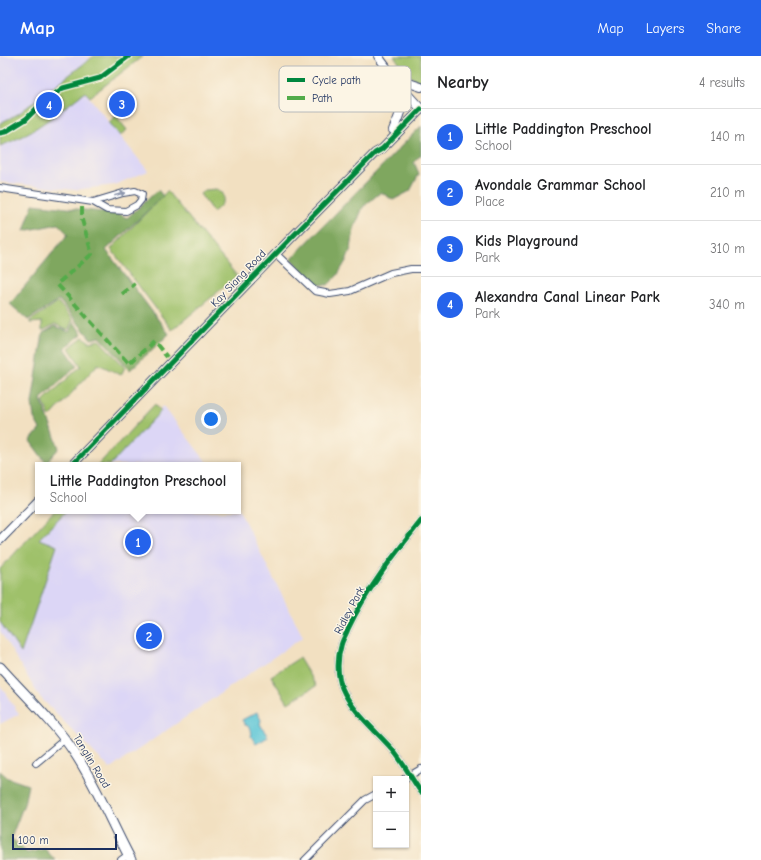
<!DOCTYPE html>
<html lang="en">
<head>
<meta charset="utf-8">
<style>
	:root { --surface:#fff; --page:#f6f6f6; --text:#202124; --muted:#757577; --line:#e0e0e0; --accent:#2563eb }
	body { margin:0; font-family:"Comic Neue",sans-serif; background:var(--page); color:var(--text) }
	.controls { position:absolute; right:12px; bottom:12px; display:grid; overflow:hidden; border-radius:0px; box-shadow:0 1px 3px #0004 }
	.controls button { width:36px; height:36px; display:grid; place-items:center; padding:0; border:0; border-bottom:1px solid var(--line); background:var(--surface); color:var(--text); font:20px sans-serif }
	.scale { position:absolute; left:12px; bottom:10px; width:105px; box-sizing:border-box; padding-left:4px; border:2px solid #1b2f5e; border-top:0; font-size:11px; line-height:14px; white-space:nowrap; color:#1b2f5e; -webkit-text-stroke:3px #fcf5e5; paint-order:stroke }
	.you { position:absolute; left:211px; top:363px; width:14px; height:14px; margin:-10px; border:3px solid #fff; border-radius:50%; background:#1a73e8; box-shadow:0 0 0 6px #1a73e833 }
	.badge { display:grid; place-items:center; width:26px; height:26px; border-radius:50%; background:var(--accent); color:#fff; font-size:13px; font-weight:700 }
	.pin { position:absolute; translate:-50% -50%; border:2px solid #fff; box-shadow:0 1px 4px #0006 }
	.popup { position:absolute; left:35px; top:406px; width:206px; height:52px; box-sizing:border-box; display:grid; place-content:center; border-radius:0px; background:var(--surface); filter:drop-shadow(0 1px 3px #0005); font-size:13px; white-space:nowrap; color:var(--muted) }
	.popup b { font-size:15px; color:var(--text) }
	.popup::after { content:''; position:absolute; left:50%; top:100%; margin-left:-8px; border:8px solid transparent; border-top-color:var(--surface) }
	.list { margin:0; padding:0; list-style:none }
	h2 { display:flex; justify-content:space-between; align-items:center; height:52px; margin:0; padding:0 16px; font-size:17px }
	h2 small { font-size:13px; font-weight:400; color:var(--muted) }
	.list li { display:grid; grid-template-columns:26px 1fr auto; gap:12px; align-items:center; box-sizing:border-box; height:56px; padding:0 16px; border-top:1px solid var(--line) }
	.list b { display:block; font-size:15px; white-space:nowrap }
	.list p { margin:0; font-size:13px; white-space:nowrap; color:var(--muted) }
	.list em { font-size:13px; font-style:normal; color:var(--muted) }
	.map { position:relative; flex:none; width:421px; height:804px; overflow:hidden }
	header { display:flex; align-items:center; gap:24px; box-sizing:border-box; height:56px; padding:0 20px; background:var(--accent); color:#fff }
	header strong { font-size:19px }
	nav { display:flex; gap:22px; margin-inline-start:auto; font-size:14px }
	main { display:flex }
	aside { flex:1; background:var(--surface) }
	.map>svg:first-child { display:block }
	.built { fill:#dcd6f6 }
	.green { fill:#9fc16a; stroke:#5d7864 }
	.forest { fill:#7fa75e; stroke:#4d6b5e }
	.water { fill:#5cc6d7; stroke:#3c7a9a }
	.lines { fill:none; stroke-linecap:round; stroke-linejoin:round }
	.street-casing { stroke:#3b4a6d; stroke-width:8 }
	.secondary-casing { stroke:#3b4a6d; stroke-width:10 }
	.primary-casing { stroke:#3b4a6d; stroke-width:11 }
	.street { stroke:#fff; stroke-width:6 }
	.secondary { stroke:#fff; stroke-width:8 }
	.primary { stroke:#fff; stroke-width:9 }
	.quiet { stroke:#52ab49; stroke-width:4; stroke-dasharray:8 4; stroke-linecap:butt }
	.cycleway-casing { stroke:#fcf5e5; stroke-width:8 }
	.cycleway { stroke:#00873e; stroke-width:5 }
	.oneway { fill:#8d97ae }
	.labels { text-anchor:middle; stroke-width:3; stroke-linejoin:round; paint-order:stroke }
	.street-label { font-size:11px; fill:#1b2f5e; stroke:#fcf5e5 }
	.key { fill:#fcf5e5; stroke:#b8babc; stroke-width:1 }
	.key-label { font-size:11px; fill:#1b2f5e }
</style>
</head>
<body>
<header>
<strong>Map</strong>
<nav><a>Map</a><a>Layers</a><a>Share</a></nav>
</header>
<main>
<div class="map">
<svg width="421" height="804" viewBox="0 0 421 804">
	<rect width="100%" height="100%" fill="#fcf5e5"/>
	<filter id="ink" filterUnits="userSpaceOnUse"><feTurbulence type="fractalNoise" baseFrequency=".025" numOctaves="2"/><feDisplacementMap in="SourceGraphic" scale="8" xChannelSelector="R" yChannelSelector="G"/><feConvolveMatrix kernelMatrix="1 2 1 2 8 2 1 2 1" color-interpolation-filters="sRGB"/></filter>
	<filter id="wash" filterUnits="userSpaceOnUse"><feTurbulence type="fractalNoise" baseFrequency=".012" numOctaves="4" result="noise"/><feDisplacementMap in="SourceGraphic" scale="16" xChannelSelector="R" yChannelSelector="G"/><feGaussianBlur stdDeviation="0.9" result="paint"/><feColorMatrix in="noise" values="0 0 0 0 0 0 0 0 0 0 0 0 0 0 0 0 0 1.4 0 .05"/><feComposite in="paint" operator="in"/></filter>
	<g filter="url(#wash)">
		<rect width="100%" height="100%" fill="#f2e0c1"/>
		<g class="built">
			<path d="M0,0H87L90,3L18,58L0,67Z"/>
			<path d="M85,36L148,115L114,129L75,134L0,126V90L10,86L40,70Z"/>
			<path d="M163,350L209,409H106Z"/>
			<path d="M238,452L303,581L110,713L39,640L0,575V517L61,455H238Z"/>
			<path d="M0,629L19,658L0,668Z"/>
		</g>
		<g class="green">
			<path d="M94,0H143L90,41L85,36C59,56 32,79 0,90V67L18,58Z"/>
			<path d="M394,0H421V25C409,24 401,9 394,0Z"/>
			<path d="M123,40L130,49L121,56L114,47Z"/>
			<path d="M116,60L127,74L120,80L109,66Z"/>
			<path d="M217,133C230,139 222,150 213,156L200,138L205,134Z"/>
			<path d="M167,135L237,220L172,274L111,193Z"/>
			<path d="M58,246L73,264L68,274L55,268L42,275V266L30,267V265Z"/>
			<path d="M83,281L90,286L99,284L125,311L121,319L98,308L50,361L43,345L81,310L69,292Z"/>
			<path d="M155,348L161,355L110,409H98Z"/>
			<path d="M54,455H66L39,483L57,490L21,597L0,566V513Z"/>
			<path d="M299,602L316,630L288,647L271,620Z"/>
		</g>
		<g class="forest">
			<path d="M421,70V99L414,106L419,118L410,135L393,144L381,136L363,151L354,173L351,193L346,205L337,220L328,229L314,228L291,203Z"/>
			<path d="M158,134L163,140L106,194L169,278L130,314L100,281L91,283L59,244L28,264L10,248L68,178L58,168L24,175L33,148L119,158L127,162Z"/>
			<path d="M74,266L82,278L65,292L77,310L41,343L59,392L46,407L30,385L40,373L34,362L32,347L43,277L55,270L69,276Z"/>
			<path d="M0,715L8,722L28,729L24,748L11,782L27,797L45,793L55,804H0Z"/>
		</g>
		<path class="water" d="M257,656L261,664L260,668L268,681L256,688L251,680L252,677L248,670L245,669L242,664Z"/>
	</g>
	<g filter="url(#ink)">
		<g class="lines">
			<g class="street-casing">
				<g id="street">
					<path d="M0,132L93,146L107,154L126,155L137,149L141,144L142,138L135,135L123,137L93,146"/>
					<path d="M276,198L315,235L330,238L350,235L391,217L411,213H421"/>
					<path d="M421,465C394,499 366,534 348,573C346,579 342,584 341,590C337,603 337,619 342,632C351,654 376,675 392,693C403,706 411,722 421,736"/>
					<path d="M36,707L65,683"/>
					<path d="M404,723L421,713"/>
					<path d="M121,804L128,799"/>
					<path d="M305,804L365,744L376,738"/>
				</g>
			</g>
			<g class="secondary-casing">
				<g id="secondary">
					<path d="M378,0L400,30L421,53"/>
					<path d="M403,26H406L421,31"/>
					<path d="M393,74C399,61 404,49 405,35"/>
					<path d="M72,409L294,179L375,97L382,93L386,89L421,53"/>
					<path d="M0,484L38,445"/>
				</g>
			</g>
			<g class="primary-casing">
				<path id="primary" d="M0,611C25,639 53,665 74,696C97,730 112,769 131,804"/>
			</g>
			<use href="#street" class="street"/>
			<use href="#secondary" class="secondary"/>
			<use href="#primary" class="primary"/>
			<g class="quiet">
				<path d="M82,151V164L92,198L57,228L129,308L154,285L167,301"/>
				<path d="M122,238L135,228"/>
			</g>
			<g class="cycleway-casing">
				<g id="cycleway">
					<path d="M0,77L5,76L26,63L42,47L63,32L100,22L129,0"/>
					<path d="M72,409L294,179L375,97L382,93L386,89L421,53"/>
					<path d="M421,465C394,499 366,534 348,573C346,579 342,584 341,590C337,603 337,619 342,632C351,654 376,675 392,693C403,706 411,722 421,736"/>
				</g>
			</g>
			<use href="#cycleway" class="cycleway"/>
		</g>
		<defs><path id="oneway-solid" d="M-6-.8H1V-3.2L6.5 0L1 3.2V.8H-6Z"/></defs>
		<use class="oneway" href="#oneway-solid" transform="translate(120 138) rotate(-16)"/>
	</g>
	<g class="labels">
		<g class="street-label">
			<text transform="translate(238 222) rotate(-46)" y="4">Kay Siang Road</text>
			<text transform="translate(349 554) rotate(-62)" y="4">Ridley Park</text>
			<text transform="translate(92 705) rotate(59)" y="4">Tanglin Road</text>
		</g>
	</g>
	<rect x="279" y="10" width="132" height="46" rx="6" class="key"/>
	<rect x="287" y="22" width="18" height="4" fill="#00873e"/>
	<rect x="287" y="40" width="18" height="4" fill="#52ab49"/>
	<g class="key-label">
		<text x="312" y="28">Cycle path</text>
		<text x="312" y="46">Path</text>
	</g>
</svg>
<div class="controls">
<button>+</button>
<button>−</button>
</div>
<div class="scale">100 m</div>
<div class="you"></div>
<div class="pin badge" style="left:138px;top:486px">1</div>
<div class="popup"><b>Little Paddington Preschool</b>School</div>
<div class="pin badge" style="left:149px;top:580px">2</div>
<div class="pin badge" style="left:122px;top:48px">3</div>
<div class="pin badge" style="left:49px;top:49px">4</div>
</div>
<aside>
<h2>Nearby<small>4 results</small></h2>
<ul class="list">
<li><span class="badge">1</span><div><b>Little Paddington Preschool</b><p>School</p></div><em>140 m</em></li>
<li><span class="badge">2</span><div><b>Avondale Grammar School</b><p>Place</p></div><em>210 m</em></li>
<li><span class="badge">3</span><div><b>Kids Playground</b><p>Park</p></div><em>310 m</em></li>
<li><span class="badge">4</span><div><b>Alexandra Canal Linear Park</b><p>Park</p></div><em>340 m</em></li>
</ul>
</aside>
</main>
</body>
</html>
